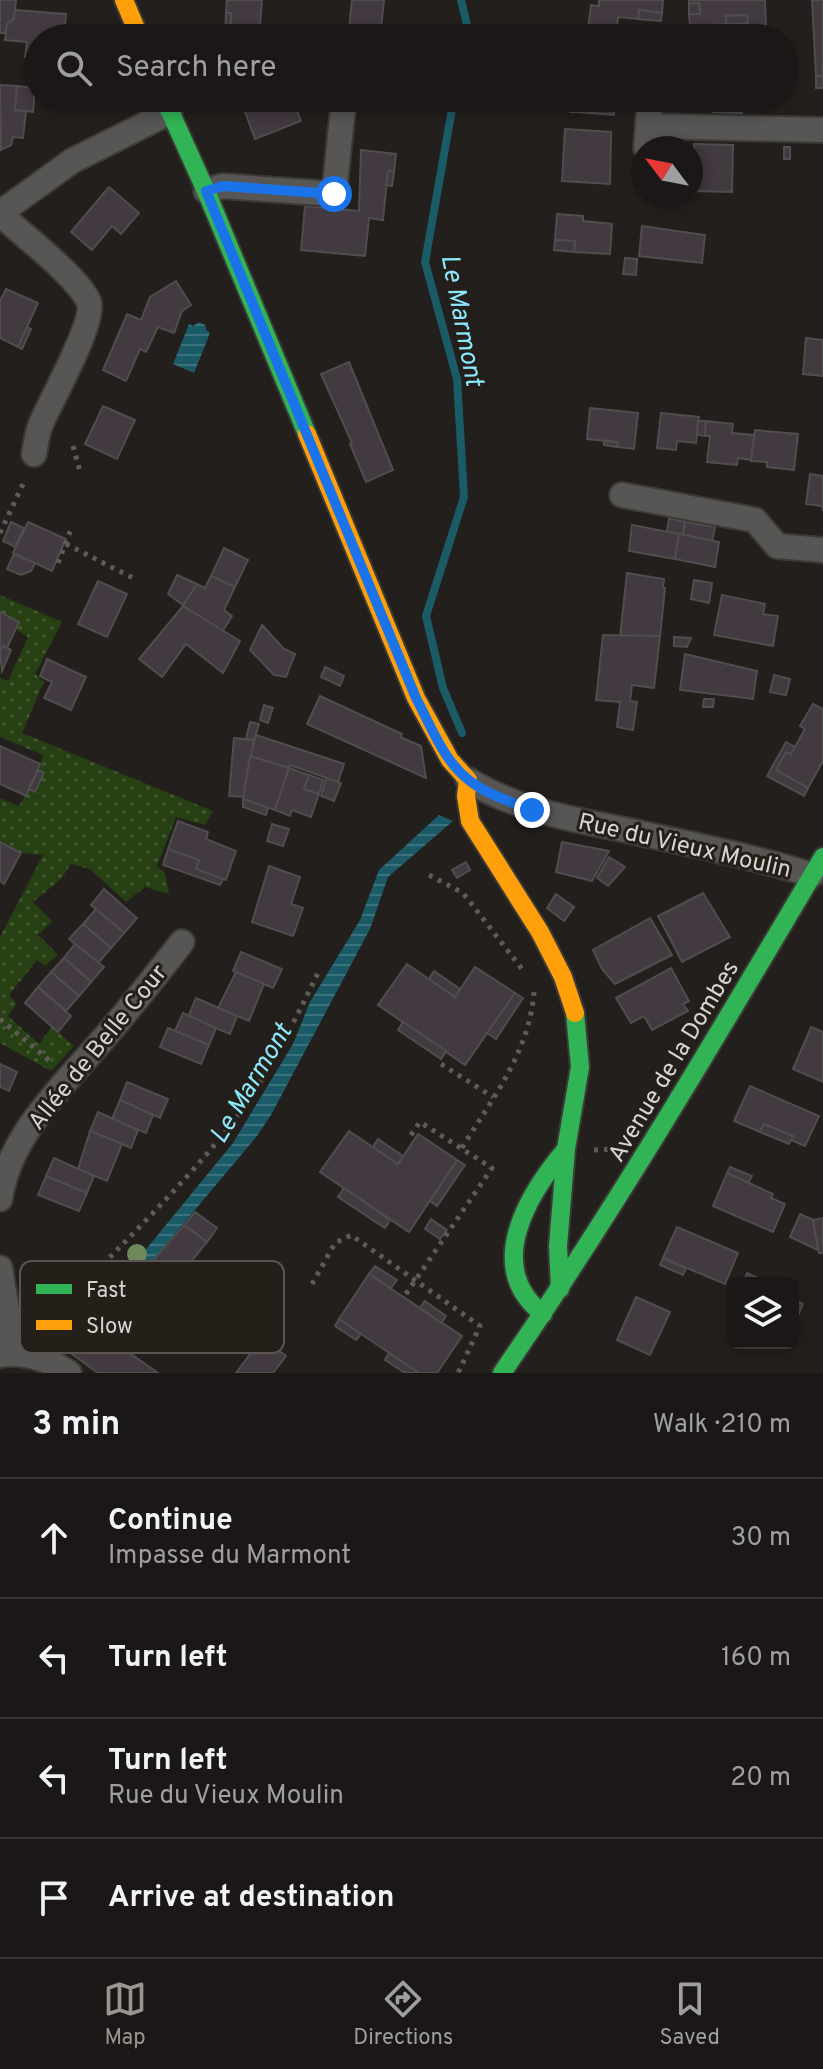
<!DOCTYPE html>
<html lang="en">
<head>
<meta charset="utf-8">
<style>
	:root { --surface:#1a1716; --page:#272423; --text:#f1f3f6; --muted:#9f9fa1; --line:#383635; --accent:#999592 }
	body { margin:0; font-family:Overpass,sans-serif; background:var(--page); color:var(--text) }
	.controls { position:absolute; right:24px; bottom:24px; display:grid; overflow:hidden; border-radius:12px; box-shadow:0 4px 12px #0003 }
	.controls button { width:72px; height:72px; display:grid; place-items:center; padding:0; border:0; border-bottom:2px solid var(--line); background:var(--surface); color:var(--text); font:40px sans-serif }
	.compass { position:absolute; left:631px; top:136px; width:72px; height:72px; border-radius:50%; background:var(--surface); box-shadow:0 4px 12px #0003; rotate:302deg }
	.stop { position:absolute; width:24px; height:24px; margin:-18px; border:6px solid #1a73e8; border-radius:50%; background:#fff }
	.stop.end { background:#1a73e8; border-color:#fff; box-shadow:0 2px 8px #0008 }
	.list { margin:0; padding:0; list-style:none }
	h2 { display:flex; justify-content:space-between; align-items:center; height:104px; margin:0; padding:0 32px; font-size:34px }
	h2 small { font-size:26px; font-weight:400; color:var(--muted) }
	.list li { display:grid; grid-template-columns:52px 1fr auto; gap:24px; align-items:center; box-sizing:border-box; height:120px; padding:0 32px; border-top:2px solid var(--line) }
	.list b { display:block; font-size:30px; white-space:nowrap }
	.list p { margin:0; font-size:26px; white-space:nowrap; color:var(--muted) }
	.list em { font-size:26px; font-style:normal; color:var(--muted) }
	.icon { flex:none; width:44px; height:44px; fill:none; stroke:currentColor; stroke-width:2; stroke-linecap:round; stroke-linejoin:round }
	.map { position:relative; flex:none; width:823px; height:1373px; overflow:hidden }
	.search { position:absolute; background:var(--surface); box-shadow:0 4px 12px #0003; left:24px; right:24px; top:24px; height:88px; display:flex; align-items:center; gap:20px; box-sizing:border-box; padding:0 28px; border-radius:44px; color:var(--muted); font-size:30px }
	.sheet { height:584px; background:var(--surface) }
	nav { display:flex; justify-content:space-around; align-items:center; box-sizing:border-box; height:112px; border-top:2px solid var(--line); background:var(--surface); font-size:22px; color:var(--muted) }
	nav a { display:grid; justify-items:center; gap:4px }
	nav .on { color:var(--accent) }
	.map>svg:first-child { display:block }
	.grass { fill:url(#grass-dots) }
	.water { fill:url(#water-rules) }
	.lines { fill:none; stroke-linecap:round; stroke-linejoin:round }
	.stream { stroke:#1b5b67; stroke-width:8 }
	.building { fill:#433940; stroke:#4f4d4d; stroke-width:2 }
	.street-casing { stroke:#3c3a37; stroke-width:28 }
	.fast-casing { stroke:#3c3a37; stroke-width:22 }
	.slow-casing { stroke:#3c3a37; stroke-width:22 }
	.path { stroke:#5e5c5a; stroke-width:5; stroke-dasharray:4 6; stroke-linecap:butt }
	.street { stroke:#585654; stroke-width:24 }
	.fast { stroke:#30b455; stroke-width:18 }
	.slow { stroke:#ff9f0a; stroke-width:18 }
	.tree { fill:#6f895c }
	.route { stroke:#1a73e8; stroke-width:10 }
	.labels { text-anchor:middle; stroke-width:6; stroke-linejoin:round; paint-order:stroke }
	.street-label { font-size:24px; fill:#d9d4d1; stroke:#251f1a }
	.water-label { font-size:26px; font-style:italic; fill:#8ae8fc; stroke:#251f1a }
	.key { fill:#251f1a; stroke:#5b5551; stroke-width:2 }
	.key-label { font-size:22px; fill:#d9d4d1 }
</style>
</head>
<body>
<div class="map">
<svg width="823" height="1373" viewBox="0 0 823 1373">
	<defs>
		<pattern id="grass-dots" width="8" height="8" patternUnits="userSpaceOnUse" patternTransform="scale(2)"><rect width="8" height="8" fill="#274013"/><path d="M2 2h.1M6 6h.1" fill="none" stroke="#465b34" stroke-width="1.8" stroke-linecap="round"/></pattern>
		<pattern id="water-rules" width="6" height="5" patternUnits="userSpaceOnUse" patternTransform="scale(2)"><rect width="6" height="5" fill="#1b5b67"/><path d="M0 2.5h6" fill="none" stroke="#3c727c"/></pattern>
	</defs>
	<rect width="100%" height="100%" fill="#221f1d"/>
	<path class="grass" d="M0,595L62,622L35,674L44,682L22,733L213,811L205,825L176,817L157,866L165,873L169,894L145,887L126,902L90,869L71,864L61,879L33,902L52,921L38,935L58,955L45,966L37,960L9,995L17,1004L8,1016L39,1044L52,1027L74,1046L51,1071L0,1043V937L43,855L21,853L0,842V798L19,806L29,789L36,792L44,774L38,770L43,755L0,737V678L8,681L28,637L16,629L19,622L0,612Z"/>
	<g class="water">
		<path d="M199,322L205,325L207,331L210,333L194,373L173,364L189,324L193,326Z"/>
		<path d="M439,815L453,821L388,877L370,929L271,1115L257,1136L121,1298L54,1341L42,1329L129,1270L233,1143L293,1044L310,1002L360,920L379,870Z"/>
	</g>
	<g class="lines">
		<g class="stream">
			<path d="M461,0L468,29L466,38"/>
			<path d="M454,98L425,262L457,379L464,497L426,616L443,688L462,733"/>
		</g>
	</g>
	<g class="building">
		<path d="M0,0H16L14,19L7,24L6,33H0Z"/>
		<path d="M227,0H262L259,38H230L231,13H226Z"/>
		<path d="M352,0H384L380,38H348Z"/>
		<path d="M599,0H663L662,13L639,10L638,19L618,17L616,38H587L591,5L599,6Z"/>
		<path d="M689,0H765L766,26L748,27L747,15L726,16V24L690,26L689,14H700L699,3L689,4Z"/>
		<path d="M812,0H823V76H816Z"/>
		<path d="M699,3L700,14H689V4Z"/>
		<path d="M15,10L66,14L64,38H38V58L25,57L27,42L5,40L7,24L14,19Z"/>
		<path d="M639,10L662,13L661,21L638,19Z"/>
		<path d="M226,13H231L230,38H225Z"/>
		<path d="M747,15L748,23L726,24V16Z"/>
		<rect x="816" y="76" width="7" height="12"/>
		<path d="M0,85L17,86L15,110L26,111L23,138L13,137L11,145L1,150Z"/>
		<path d="M17,86L35,88L33,112L15,110Z"/>
		<path d="M240,98H292L301,121L255,139Z"/>
		<path d="M361,98H395V106L360,102Z"/>
		<path d="M571,98H616L614,115L578,112L579,100Z"/>
		<path d="M714,98H743L742,113L713,112Z"/>
		<path d="M570,99L579,100L578,112H570Z"/>
		<path d="M565,129L611,132L610,184L562,181Z"/>
		<path d="M694,144L733,145L732,192L691,191Z"/>
		<rect x="784" y="147" width="6" height="12"/>
		<path d="M361,150L396,154L394,172L388,171L383,220L369,218L365,256L301,250L305,206L359,211Z"/>
		<path d="M388,171L394,172L392,186L386,185Z"/>
		<path d="M109,187L139,213L121,234L112,226L92,250L71,232Z"/>
		<path d="M557,214L583,216V221L612,224L610,254L574,252L575,241L555,240Z"/>
		<path d="M642,226L705,235L702,263L639,256Z"/>
		<path d="M555,240L575,241L574,252L554,250Z"/>
		<path d="M625,258L637,259L636,275L623,274Z"/>
		<path d="M176,281L191,305L182,311L174,333L158,327L146,352L140,349L126,381L103,370L127,314L141,320L150,297Z"/>
		<path d="M6,289L38,303L18,347L0,338V301Z"/>
		<path d="M27,327L31,329L22,349L18,347Z"/>
		<path d="M806,338L823,340V376L803,374Z"/>
		<path d="M349,362L393,470L366,482L350,444L352,443L321,374Z"/>
		<path d="M103,406L135,420L117,459L85,444Z"/>
		<path d="M590,408L638,413L634,449L617,447L618,442L587,439Z"/>
		<path d="M661,413L699,417L696,443L677,441L676,450L657,448Z"/>
		<path d="M698,421H706L705,436L697,435Z"/>
		<path d="M706,421L733,424L732,433L754,435L752,460L738,458L737,465L707,462L710,436H705Z"/>
		<path d="M755,430L798,434L794,470L767,467V462L751,461Z"/>
		<path d="M604,441L618,442L617,447L604,445Z"/>
		<path d="M810,474L823,476V511L822,506L806,504Z"/>
		<path d="M669,518L685,522L683,535L667,532Z"/>
		<path d="M11,522L24,528L15,547L3,541Z"/>
		<path d="M28,522L66,539L52,571L13,553Z"/>
		<path d="M685,522L715,527L712,541L683,535Z"/>
		<path d="M632,525L679,534L675,559L629,551Z"/>
		<path d="M679,534L719,542L715,567L675,559Z"/>
		<path d="M224,548L248,560L235,587L211,576Z"/>
		<path d="M14,554L35,563L31,571L21,575L7,569Z"/>
		<path d="M627,573L664,579L663,588H665L660,636L620,637Z"/>
		<path d="M177,575L197,584L183,605L168,594Z"/>
		<path d="M211,576L235,587L224,610L232,616L222,632L183,606L197,584L205,588Z"/>
		<path d="M694,580L712,583L709,603L691,599Z"/>
		<path d="M98,581L127,594L107,637L78,624Z"/>
		<path d="M722,595L765,604L763,614L778,616L773,646L714,635Z"/>
		<path d="M183,606L240,641L223,673L186,644L162,677L139,659Z"/>
		<path d="M0,612L19,622L7,648L3,646L0,653Z"/>
		<path d="M262,625L284,649L295,654L286,677L274,675L250,650Z"/>
		<path d="M603,635L660,636L654,688L632,685L630,701L637,702L633,730L617,727L620,702L596,700Z"/>
		<path d="M674,637L691,638L687,647L674,646Z"/>
		<path d="M3,646L11,650L2,671L0,653Z"/>
		<path d="M685,654L757,671L753,699L680,690Z"/>
		<path d="M47,659L86,677L71,710L44,698L52,682L40,676Z"/>
		<path d="M325,667L344,676L340,686L321,677Z"/>
		<path d="M774,675L790,679L786,695L770,692Z"/>
		<path d="M320,696L402,734L400,737L421,746L426,778L307,724Z"/>
		<path d="M704,699H714L713,707H703Z"/>
		<path d="M813,704L823,709V761L808,788L776,770L786,752L791,754L805,729L800,726Z"/>
		<path d="M264,705L273,708L268,723L260,720Z"/>
		<path d="M250,722L259,724L254,740L246,739Z"/>
		<path d="M256,735L344,764L338,782L290,765L289,768L250,756Z"/>
		<path d="M234,738L254,740L244,797L229,796Z"/>
		<path d="M786,742L795,747L791,754L786,752L776,770L808,788L804,796L767,776Z"/>
		<path d="M0,746L40,764L26,796L0,784Z"/>
		<path d="M250,756L289,768L275,810L243,799Z"/>
		<path d="M289,768L309,775L304,789L319,794L311,817L292,810L290,816L275,810Z"/>
		<path d="M38,770L44,773L35,792L29,789Z"/>
		<path d="M309,775L323,780L319,794L304,789Z"/>
		<path d="M326,778L341,783L334,801L321,796Z"/>
		<path d="M243,799L268,808L266,815L243,807Z"/>
		<path d="M178,821L208,832L206,839L236,851L226,880L196,869L199,860L168,849Z"/>
		<path d="M272,824L289,829L283,846L267,841Z"/>
		<path d="M0,842L21,853L4,884L0,881Z"/>
		<path d="M562,842L609,851L592,881L556,872Z"/>
		<path d="M168,849L199,860L196,869L223,879L220,885L163,865Z"/>
		<path d="M609,857L625,867L608,886L597,878Z"/>
		<path d="M466,862L470,870L457,878L452,870Z"/>
		<path d="M269,866L300,877L291,904L303,908L293,936L252,922Z"/>
		<path d="M104,889L137,918L124,933L91,905Z"/>
		<path d="M703,893L730,937L682,962L658,916Z"/>
		<path d="M556,894L574,907L564,921L547,908Z"/>
		<path d="M96,909L124,933L111,948L83,924Z"/>
		<path d="M650,918L672,955L615,984L602,969L593,950Z"/>
		<path d="M83,924L111,948L98,963L69,939Z"/>
		<path d="M75,944L104,967L91,982L64,958Z"/>
		<path d="M241,952L282,969L273,988L233,971Z"/>
		<path d="M64,958L91,982L79,996L51,972Z"/>
		<path d="M407,964L455,997L475,967L515,993L465,1065L378,1005Z"/>
		<path d="M671,968L689,1001L683,1004L688,1011L652,1030L644,1016L631,1023L616,998Z"/>
		<path d="M434,971L460,989L455,997L429,979Z"/>
		<path d="M51,972L79,996L66,1011L38,987Z"/>
		<path d="M236,972L264,984L249,1021L218,1008Z"/>
		<path d="M38,987L71,1016L58,1032L25,1003Z"/>
		<path d="M515,993L523,998L496,1039L487,1033Z"/>
		<path d="M196,998L237,1016L230,1034L188,1017Z"/>
		<path d="M183,1013L216,1028L209,1045L175,1031Z"/>
		<path d="M403,1022L446,1051L441,1059L398,1030Z"/>
		<path d="M811,1027L823,1032V1082L793,1069Z"/>
		<path d="M168,1028L209,1045L201,1064L160,1047Z"/>
		<path d="M0,1064L17,1072L9,1091L0,1087Z"/>
		<path d="M127,1082L168,1099L160,1118L120,1100Z"/>
		<path d="M750,1086L819,1116L805,1146L791,1140L793,1136L764,1124L760,1132L734,1121Z"/>
		<path d="M120,1100L153,1115L146,1133L112,1119Z"/>
		<path d="M98,1112L138,1130L131,1148L90,1131Z"/>
		<path d="M764,1124L793,1136L789,1144L760,1132Z"/>
		<path d="M90,1131L122,1144L107,1181L78,1169Z"/>
		<path d="M349,1131L398,1164L418,1134L457,1160L409,1232L320,1172Z"/>
		<path d="M378,1139L403,1156L398,1164L373,1147Z"/>
		<path d="M54,1158L94,1176L87,1193L46,1176Z"/>
		<path d="M457,1160L465,1165L437,1206L430,1201Z"/>
		<path d="M730,1167L752,1176L748,1183L727,1173Z"/>
		<path d="M727,1173L773,1194L771,1198L785,1204L773,1232L713,1206Z"/>
		<path d="M46,1176L87,1193L79,1211L38,1195Z"/>
		<path d="M344,1188L390,1220L385,1228L338,1197Z"/>
		<path d="M195,1212L217,1228L207,1242L184,1225Z"/>
		<path d="M800,1214L813,1220L818,1250L790,1237Z"/>
		<path d="M823,1218V1253H819L813,1220Z"/>
		<path d="M431,1219L447,1230L440,1239L425,1229Z"/>
		<path d="M184,1225L207,1242L185,1269L224,1297L204,1318L142,1273Z"/>
		<path d="M677,1227L738,1253L725,1284L663,1258Z"/>
		<path d="M663,1258L686,1268L683,1275L660,1265Z"/>
		<path d="M375,1266L397,1280L391,1288L369,1274Z"/>
		<path d="M747,1273L760,1279L757,1283H743Z"/>
		<path d="M369,1274L462,1336L437,1373H419L339,1319Z"/>
		<path d="M636,1297L670,1312L650,1355L617,1340Z"/>
		<path d="M793,1299L803,1304L793,1327Z"/>
		<path d="M425,1301L446,1316L441,1323L420,1308Z"/>
		<path d="M120,1309L130,1316L111,1340L158,1373H98L61,1346L91,1325Z"/>
		<path d="M339,1319L361,1334L356,1340L335,1326Z"/>
		<path d="M262,1338L286,1356L273,1373H236Z"/>
		<path d="M389,1353L419,1373H405L385,1360Z"/>
	</g>
	<g class="lines">
		<g class="street-casing">
			<g id="street">
				<path d="M648,126L823,130"/>
				<path d="M646,148L650,98"/>
				<path d="M206,191L223,186L334,194L344,98"/>
				<path d="M0,213L72,161L170,112"/>
				<path d="M0,214C22,234 76,276 88,300C98,319 50,401 41,424C37,433 36,444 34,454"/>
				<path d="M622,495L755,520L777,546L823,550"/>
				<path d="M468,780C517,810 571,819 626,830C689,844 751,856 812,875"/>
				<path d="M0,1199C9,1134 65,1084 105,1037C132,1006 157,974 182,942"/>
				<path d="M0,1268L14,1353"/>
				<path d="M0,1355C26,1351 48,1359 69,1373"/>
			</g>
		</g>
		<g class="fast-casing">
			<g id="fast">
				<path d="M164,98L206,191L307,434"/>
				<path d="M560,1289L558,1246L566,1149L580,1067L575,1013"/>
				<path d="M543,1314C483,1267 528,1194 566,1149"/>
				<path d="M502,1373C617,1206 720,1031 823,857"/>
			</g>
		</g>
		<g class="slow-casing">
			<g id="slow">
				<path d="M124,0L140,38"/>
				<path d="M307,434L416,698L450,760L468,780L466,796L470,821L540,932L563,977L575,1013"/>
			</g>
		</g>
		<g class="path">
			<path d="M73,446L81,475"/>
			<path d="M0,533L24,482"/>
			<path d="M66,544L137,580"/>
			<path d="M58,563L71,529"/>
			<path d="M429,875L463,893L522,969"/>
			<path d="M0,1019L51,1062"/>
			<path d="M441,1064L493,1097"/>
			<path d="M462,1148C493,1097 529,1053 534,992"/>
			<path d="M594,1150L616,1149"/>
			<path d="M312,1284L335,1243L351,1235L480,1326L458,1373"/>
			<path d="M406,1294L492,1168L420,1122L408,1139"/>
			<path d="M34,1322C66,1306 92,1275 117,1250C156,1210 199,1166 233,1122C267,1077 293,1024 318,973"/>
		</g>
		<use href="#street" class="street"/>
		<use href="#fast" class="fast"/>
		<use href="#slow" class="slow"/>
	</g>
	<circle class="tree" cx="137" cy="1254" r="10"/>
	<g class="lines">
		<path class="route" d="M334,194L223,186L206,191L416,698C431,726 444,762 470,781C488,795 512,802 532,810"/>
	</g>
	<g class="labels">
		<g class="street-label">
			<text transform="translate(685 845) rotate(13)" y="8">Rue du Vieux Moulin</text>
			<text transform="translate(97 1047) rotate(-51)" y="8">Allée de Belle Cour</text>
			<text transform="translate(673 1061) rotate(-59)" y="8">Avenue de la Dombes</text>
		</g>
		<g class="water-label">
			<text transform="translate(463 320) rotate(79)" y="9">Le Marmont</text>
			<text transform="translate(250 1083) rotate(-59)" y="9">Le Marmont</text>
		</g>
	</g>
	<rect x="20" y="1261" width="264" height="92" rx="12" class="key"/>
	<rect x="36" y="1284" width="36" height="10" fill="#30b455"/>
	<rect x="36" y="1320" width="36" height="10" fill="#ff9f0a"/>
	<g class="key-label">
		<text x="86" y="1297">Fast</text>
		<text x="86" y="1333">Slow</text>
	</g>
</svg>
<div class="controls">
<button><svg class="icon" aria-label="layers" viewBox="0 0 24 24"><path d="M12 4l9 5-9 5-9-5zM3 14l9 5 9-5"/></svg></button>
</div>
<svg class="compass" viewBox="-18 -18 36 36"><path d="M0-13l5 13h-10z" fill="#e53935"/><path d="M0 13l5-13h-10z" fill="#9f9fa1"/></svg>
<div class="stop" style="left:334px;top:194px"></div>
<div class="stop end" style="left:532px;top:810px"></div>
<div class="search"><svg class="icon" aria-label="search" viewBox="0 0 24 24"><circle cx="10" cy="10" r="6"/><path d="M15 15l6 6"/></svg>Search here</div>
</div>
<section class="sheet">
<h2>3 min<small>Walk · 210 m</small></h2>
<ul class="list">
<li><svg class="icon" aria-label="ahead" viewBox="0 0 24 24"><path d="M12 20V5M6 11l6-6 6 6"/></svg><div><b>Continue</b><p>Impasse du Marmont</p></div><em>30 m</em></li>
<li><svg class="icon" aria-label="left" viewBox="0 0 24 24"><path d="M17 20v-9H6M10 6l-5 5 5 5"/></svg><div><b>Turn left</b></div><em>160 m</em></li>
<li><svg class="icon" aria-label="left" viewBox="0 0 24 24"><path d="M17 20v-9H6M10 6l-5 5 5 5"/></svg><div><b>Turn left</b><p>Rue du Vieux Moulin</p></div><em>20 m</em></li>
<li><svg class="icon" aria-label="arrive" viewBox="0 0 24 24"><path d="M6 21V4h12l-3 4 3 4H6"/></svg><div><b>Arrive at destination</b></div></li>
</ul>
</section>
<nav>
<a class="on"><svg class="icon" aria-label="map" viewBox="0 0 24 24"><path d="M3 6l6-2 6 2 6-2v14l-6 2-6-2-6 2zM9 4v14M15 6v14"/></svg>Map</a>
<a><svg class="icon" aria-label="directions" viewBox="0 0 24 24"><path d="M12 3l9 9-9 9-9-9zM9 14v-3h6M13 9l2 2-2 2"/></svg>Directions</a>
<a><svg class="icon" aria-label="saved" viewBox="0 0 24 24"><path d="M7 4h10v16l-5-4-5 4z"/></svg>Saved</a>
</nav>
</body>
</html>
